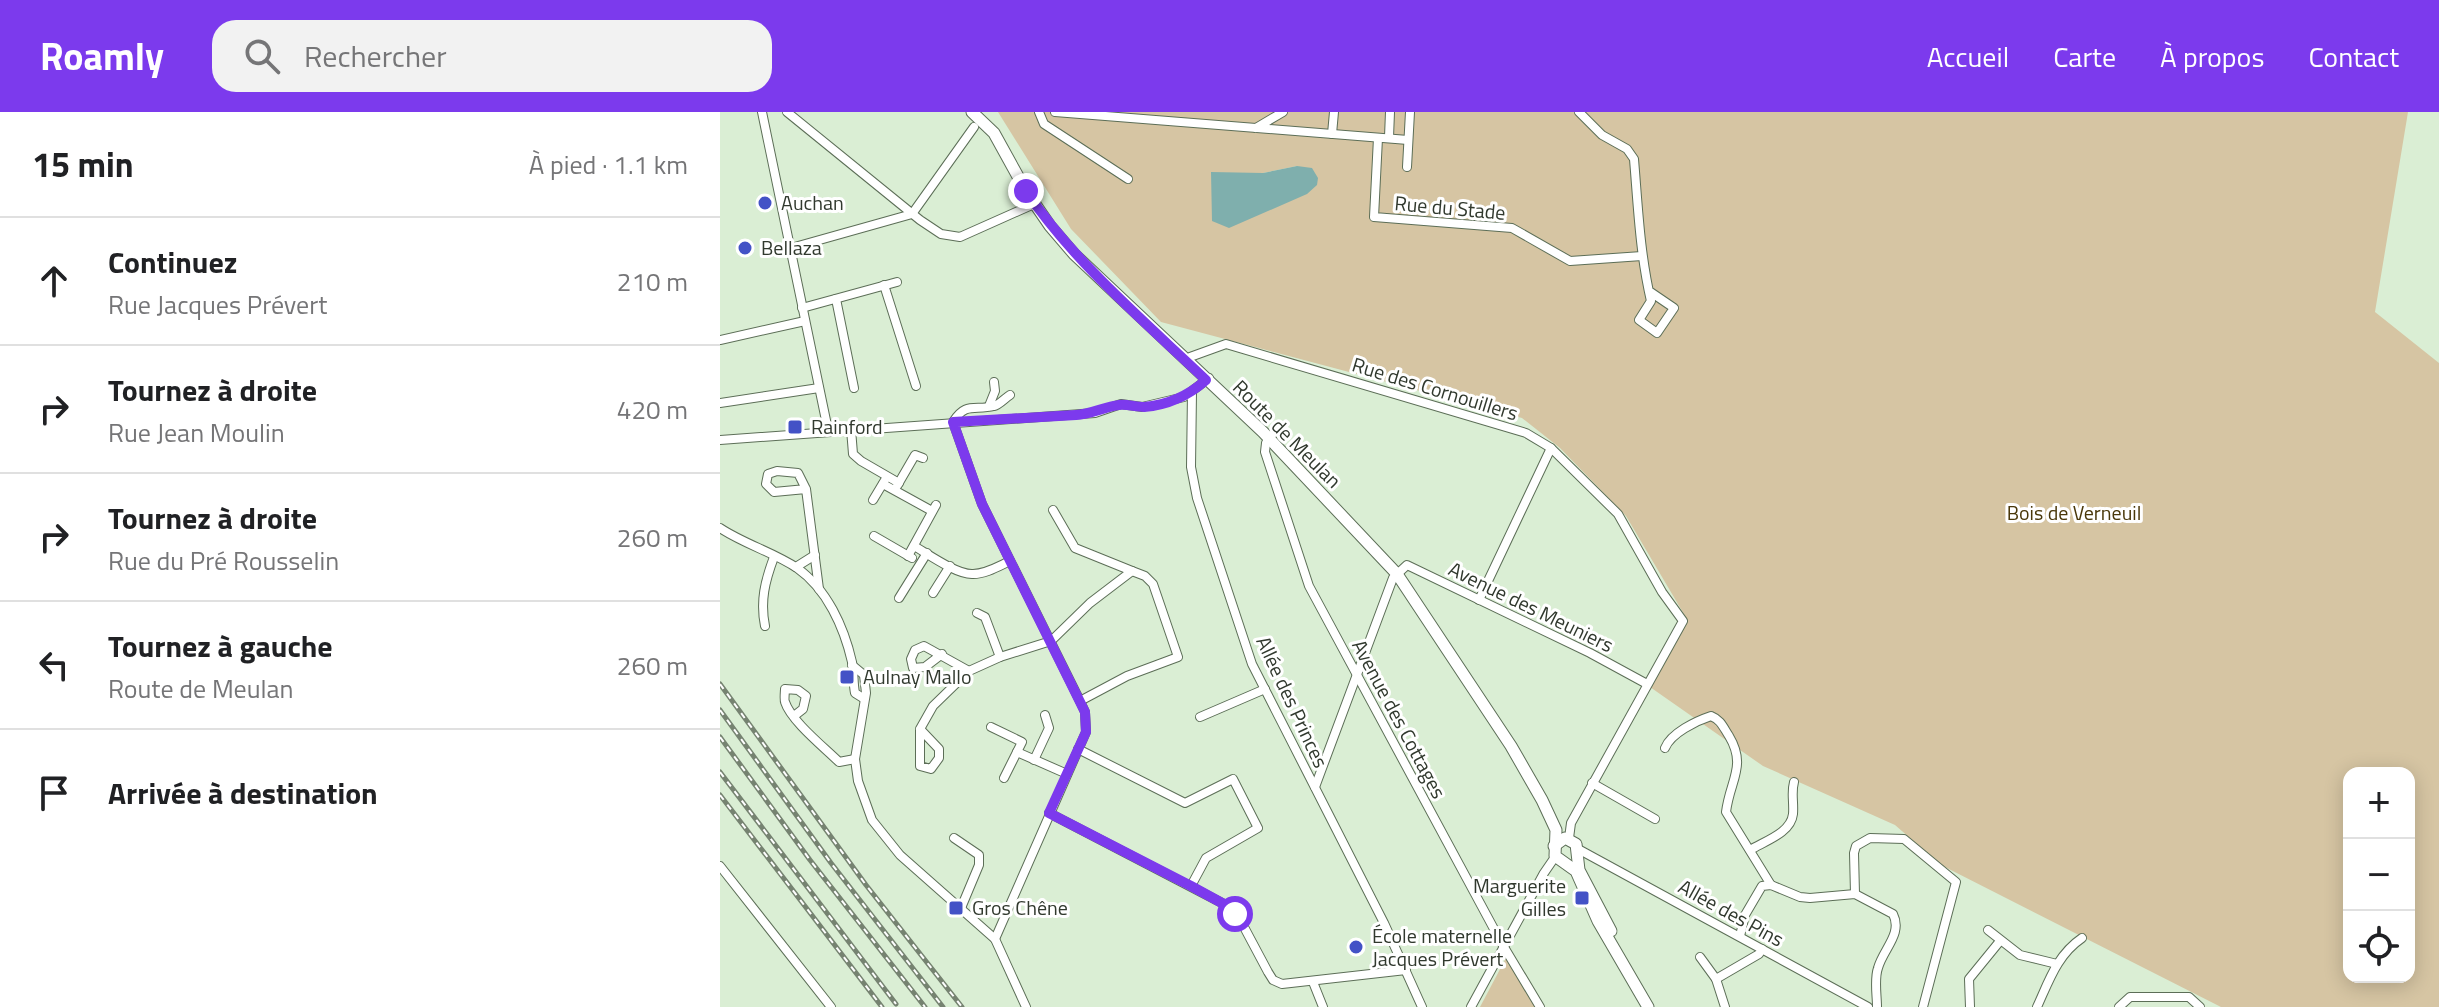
<!DOCTYPE html>
<html lang="fr">
<head>
<meta charset="utf-8">
<style>
	:root { --surface:#fff; --page:#f2f2f2; --text:#202124; --muted:#757577; --line:#e0e0e0; --accent:#7c3aed }
	body { margin:0; font-family:"Titillium Web",sans-serif; background:var(--page); color:var(--text) }
	.controls { position:absolute; right:24px; bottom:24px; display:grid; overflow:hidden; border-radius:16px; box-shadow:0 4px 20px #0003 }
	.controls button { width:72px; height:72px; display:grid; place-items:center; padding:0; border:0; border-bottom:2px solid var(--line); background:var(--surface); color:var(--text); font:40px sans-serif }
	.stop { position:absolute; width:24px; height:24px; margin:-18px; border:6px solid #7c3aed; border-radius:50%; background:#fff }
	.stop.end { background:#7c3aed; border-color:#fff; box-shadow:0 2px 8px #0008 }
	.list { margin:0; padding:0; list-style:none }
	h2 { display:flex; justify-content:space-between; align-items:center; height:104px; margin:0; padding:0 32px; font-size:34px }
	h2 small { font-size:26px; font-weight:400; color:var(--muted) }
	.list li { display:grid; grid-template-columns:52px 1fr auto; gap:24px; align-items:center; box-sizing:border-box; height:128px; padding:0 32px; border-top:2px solid var(--line) }
	.list b { display:block; font-size:30px; white-space:nowrap }
	.list p { margin:0; font-size:26px; white-space:nowrap; color:var(--muted) }
	.list em { font-size:26px; font-style:normal; color:var(--muted) }
	.icon { flex:none; width:44px; height:44px; fill:none; stroke:currentColor; stroke-width:2; stroke-linecap:round; stroke-linejoin:round }
	.map { position:relative; flex:none; width:1719px; height:895px; overflow:hidden }
	header { display:flex; align-items:center; gap:48px; box-sizing:border-box; height:112px; padding:0 40px; background:var(--accent); color:#fff }
	header strong { font-size:38px }
	nav { display:flex; gap:44px; margin-inline-start:auto; font-size:28px }
	.search { width:560px; height:72px; background:var(--page); display:flex; align-items:center; gap:20px; box-sizing:border-box; padding:0 28px; border-radius:24px; color:var(--muted); font-size:30px }
	main { display:flex }
	aside { flex:1; background:var(--surface) }
	.map>svg:first-child { display:block }
	.green { fill:#d6c5a3; fill-rule:evenodd }
	.water { fill:#7fafad }
	.lines { fill:none; stroke-linecap:round; stroke-linejoin:round }
	.street-casing { stroke:#5c6e57; stroke-width:10 }
	.secondary-casing { stroke:#5c6e57; stroke-width:13 }
	.street { stroke:#fff; stroke-width:8 }
	.secondary { stroke:#fff; stroke-width:11 }
	.rail-casing { stroke:#768371; stroke-width:5 }
	.rail { stroke:#fff; stroke-width:2; stroke-dasharray:6; stroke-linecap:butt }
	.route { stroke:#7c3aed; stroke-width:10 }
	.poi-dot { fill:#4352c6; stroke:#fff; stroke-width:3 }
	.labels { text-anchor:middle; stroke-width:6; stroke-linejoin:round; paint-order:stroke }
	.poi-label { font-size:20px; fill:#31392e; stroke:#fff; text-anchor:start }
	.street-label { font-size:20px; fill:#31392e; stroke:#fff }
	.park-label { font-size:20px; fill:#493709; stroke:#fff }
</style>
</head>
<body>
<header>
<strong>Roamly</strong>
<div class="search"><svg class="icon" aria-label="search" viewBox="0 0 24 24"><circle cx="10" cy="10" r="6"/><path d="M15 15l6 6"/></svg>Rechercher</div>
<nav><a>Accueil</a><a>Carte</a><a>À propos</a><a>Contact</a></nav>
</header>
<main>
<aside>
<h2>15 min<small>À pied · 1.1 km</small></h2>
<ul class="list">
<li><svg class="icon" aria-label="ahead" viewBox="0 0 24 24"><path d="M12 20V5M6 11l6-6 6 6"/></svg><div><b>Continuez</b><p>Rue Jacques Prévert</p></div><em>210 m</em></li>
<li><svg class="icon" aria-label="right" viewBox="0 0 24 24"><path d="M7 20v-9h11M14 6l5 5-5 5"/></svg><div><b>Tournez à droite</b><p>Rue Jean Moulin</p></div><em>420 m</em></li>
<li><svg class="icon" aria-label="right" viewBox="0 0 24 24"><path d="M7 20v-9h11M14 6l5 5-5 5"/></svg><div><b>Tournez à droite</b><p>Rue du Pré Rousselin</p></div><em>260 m</em></li>
<li><svg class="icon" aria-label="left" viewBox="0 0 24 24"><path d="M17 20v-9H6M10 6l-5 5 5 5"/></svg><div><b>Tournez à gauche</b><p>Route de Meulan</p></div><em>260 m</em></li>
<li><svg class="icon" aria-label="arrive" viewBox="0 0 24 24"><path d="M6 21V4h12l-3 4 3 4H6"/></svg><div><b>Arrivée à destination</b></div></li>
</ul>
</aside>
<div class="map">
<svg width="1719" height="895" viewBox="0 0 1719 895">
	<rect width="100%" height="100%" fill="#daeed4"/>
	<g class="green">
		<path d="M278,0H1688L1655,200L1719,251V895H1501L1221,753L1175,713L1043,654L930,575L968,509L906,404L840,336L802,306L441,210L351,117ZM577,54L492,109L520,61H543ZM1629,661H1689V865H1629Z"/>
		<path d="M787,844L818,895H760Z"/>
	</g>
	<path class="water" d="M577,54L592,56L598,66L597,73L587,82L509,116L492,109L491,60L543,61Z"/>
	<g class="lines">
		<g class="street-casing">
			<g id="street">
				<path d="M42,0L108,318"/>
				<path d="M67,0L200,108L221,122L240,125L314,92"/>
				<path d="M319,0L324,12L408,67"/>
				<path d="M335,0L688,28"/>
				<path d="M859,0L882,23L907,37L914,47C918,95 920,142 931,189L919,208L937,221L954,196L929,179"/>
				<path d="M536,16L563,0"/>
				<path d="M612,22L614,0"/>
				<path d="M669,25L670,0"/>
				<path d="M658,26L654,105L792,116L850,149L922,144"/>
				<path d="M687,55L690,0"/>
				<path d="M71,136L192,102L254,15"/>
				<path d="M164,173L196,274"/>
				<path d="M116,187L134,276"/>
				<path d="M82,196L177,170"/>
				<path d="M0,228L85,209"/>
				<path d="M470,245L506,232L806,321L831,336L898,402L942,480L963,509L851,711L849,726"/>
				<path d="M472,280L471,355L477,386L532,552L664,811L702,895"/>
				<path d="M0,291L99,276"/>
				<path d="M269,294L275,279L274,270"/>
				<path d="M131,317L133,342L141,349L179,371"/>
				<path d="M552,323L546,331L545,340L589,474L781,830L820,895"/>
				<path d="M0,328L375,301L401,292L422,295L464,285L489,266"/>
				<path d="M163,372L212,399"/>
				<path d="M177,374L195,343L203,346"/>
				<path d="M86,377L54,380L46,372L48,362L57,359L78,361L86,377L99,477"/>
				<path d="M153,388L165,368"/>
				<path d="M333,398L355,436L412,459"/>
				<path d="M0,416C24,432 53,440 77,456C107,477 124,515 132,550C134,560 133,571 135,581L143,586"/>
				<path d="M154,424L192,446"/>
				<path d="M194,434C208,442 237,463 253,462C266,462 279,454 290,449"/>
				<path d="M188,444L216,393"/>
				<path d="M76,455L95,443"/>
				<path d="M213,481L230,454"/>
				<path d="M179,486L207,441"/>
				<path d="M759,488L831,336"/>
				<path d="M257,501L265,505L280,545"/>
				<path d="M45,514C40,489 45,469 54,445"/>
				<path d="M222,542L205,555L193,556L191,547L195,538L204,534L249,559"/>
				<path d="M132,553L144,563L146,581L135,647L138,669L152,708L180,743L275,827L306,895"/>
				<path d="M74,604L83,597L86,584L78,578L65,577C65,579 64,588 65,590C71,609 105,636 119,650L135,647"/>
				<path d="M480,605L545,577"/>
				<path d="M271,615L302,630L297,640"/>
				<path d="M200,617L219,637V646L211,657L200,654V617L213,594L249,559L280,545L331,529L370,491L412,459L425,464L433,472L458,545L407,564L360,589"/>
				<path d="M945,636C951,621 976,609 991,604C1001,608 1003,615 1009,624C1027,654 1010,668 1006,700L1051,773"/>
				<path d="M358,637L465,691L513,667L538,716L486,746L471,774"/>
				<path d="M314,648L329,616L325,603"/>
				<path d="M284,666L297,640L347,662"/>
				<path d="M872,671L935,707"/>
				<path d="M595,675L673,466L687,453L870,541L927,572"/>
				<path d="M329,701L502,791L524,815L548,860L553,868L562,872L686,858"/>
				<path d="M234,726L259,743V753L241,796"/>
				<path d="M858,737L1148,895"/>
				<path d="M1030,738C1045,729 1071,721 1073,702C1074,690 1071,681 1074,670"/>
				<path d="M0,754L111,895"/>
				<path d="M1135,782L1134,741L1136,734L1150,726L1184,727L1236,770L1203,895"/>
				<path d="M1268,818L1300,843L1337,852"/>
				<path d="M1020,824L1025,803L1042,774L1051,773L1080,785L1090,786L1135,782L1173,802C1183,822 1163,837 1158,856C1154,867 1157,883 1157,895"/>
				<path d="M275,827L366,620L365,600L360,589L262,392L233,310C246,289 255,299 274,294C279,293 285,286 290,283"/>
				<path d="M980,845L996,867L1005,895"/>
				<path d="M996,867L1039,842L1042,837"/>
				<path d="M593,870L603,895"/>
				<path d="M751,895L824,761L835,745"/>
				<path d="M1250,895L1249,867L1280,829"/>
				<path d="M1317,895C1329,869 1337,843 1362,826"/>
				<path d="M1399,895L1410,885H1469L1480,895"/>
			</g>
		</g>
		<g class="secondary-casing">
			<g id="secondary">
				<path d="M252,0L274,21L306,79L330,114L354,142L543,320L677,462L791,634L822,688L836,718L835,744L856,759L878,809L928,895"/>
				<path d="M834,734L845,726L856,732L859,758L891,819"/>
			</g>
		</g>
		<use href="#street" class="street"/>
		<use href="#secondary" class="secondary"/>
		<g class="rail-casing">
			<g id="rail">
				<path d="M0,572L146,773L242,895"/>
				<path d="M0,598L111,751L223,895"/>
				<path d="M0,625L90,748L205,895"/>
				<path d="M0,660L176,892"/>
				<path d="M0,683L162,895"/>
			</g>
		</g>
		<use href="#rail" class="rail"/>
	</g>
	<g class="lines">
		<path class="route" d="M306,79C355,151 423,208 486,268C468,284 449,293 424,295C416,295 407,292 399,293C384,295 371,302 356,303L233,310L262,392L365,600L366,620L329,701L471,774L502,791L515,802"/>
	</g>
	<g class="poi-dot">
		<circle cx="45" cy="91" r="8"/>
		<circle cx="25" cy="136" r="8"/>
		<rect x="67" y="307" width="16" height="16" rx="4"/>
		<rect x="119" y="557" width="16" height="16" rx="4"/>
		<rect x="854" y="778" width="16" height="16" rx="4"/>
		<rect x="228" y="788" width="16" height="16" rx="4"/>
		<circle cx="636" cy="835" r="8"/>
	</g>
	<g class="labels">
		<g class="poi-label">
			<text x="61" y="98">Auchan</text>
			<text x="41" y="143">Bellaza</text>
			<text x="91" y="322">Rainford</text>
			<text x="143" y="572">Aulnay Mallo</text>
			<text x="846" y="781" text-anchor="end">Marguerite<tspan x="846" dy="23">Gilles</tspan></text>
			<text x="252" y="803">Gros Chêne</text>
			<text x="652" y="831">École maternelle<tspan x="652" dy="23">Jacques Prévert</tspan></text>
		</g>
		<g class="street-label">
			<text transform="translate(730 96) rotate(5)" y="7">Rue du Stade</text>
			<text transform="translate(715 277) rotate(17)" y="7">Rue des Cornouillers</text>
			<text transform="translate(567 322) rotate(45)" y="7">Route de Meulan</text>
			<text transform="translate(811 495) rotate(26)" y="7">Avenue des Meuniers</text>
			<text transform="translate(572 590) rotate(65)" y="7">Allée des Princes</text>
			<text transform="translate(679 607) rotate(62)" y="7">Avenue des Cottages</text>
			<text transform="translate(1011 801) rotate(29)" y="7">Allée des Pins</text>
		</g>
		<g class="park-label">
			<text x="1354" y="408">Bois de Verneuil</text>
		</g>
	</g>
</svg>
<div class="controls">
<button>+</button>
<button>−</button>
<button><svg class="icon" aria-label="locate" viewBox="0 0 24 24"><circle cx="12" cy="12" r="6"/><path d="M12 2v4M12 18v4M2 12h4M18 12h4"/></svg></button>
</div>
<div class="stop" style="left:515px;top:802px"></div>
<div class="stop end" style="left:306px;top:79px"></div>
</div>
</main>
</body>
</html>
